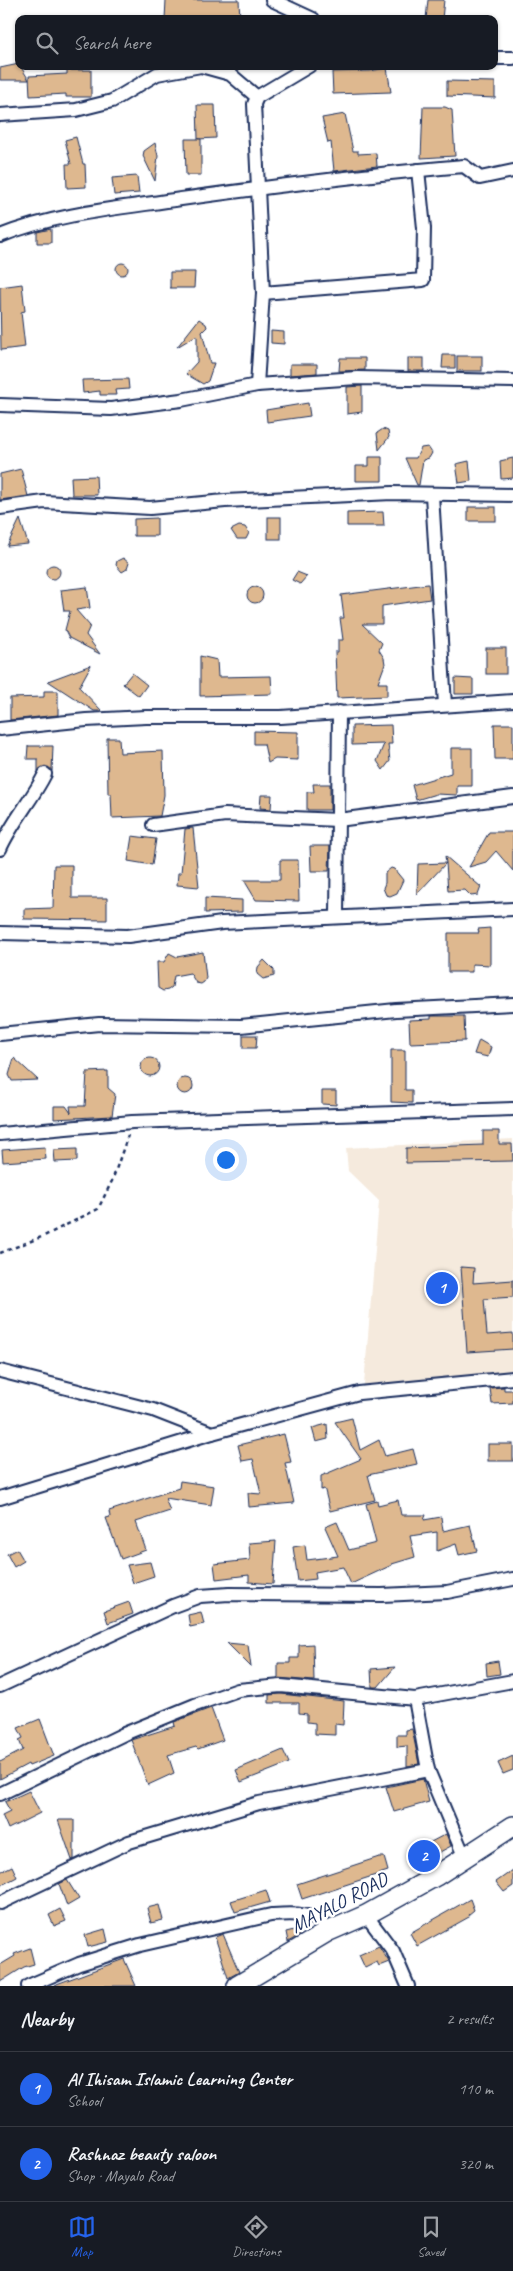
<!DOCTYPE html>
<html lang="en">
<head>
<meta charset="utf-8">
<style>
	:root { --surface:#171b24; --page:#242831; --text:#f1f3f6; --muted:#9ea1a6; --line:#363941; --accent:#2563eb }
	body { margin:0; font-family:Caveat,sans-serif; background:var(--page); color:var(--text) }
	.you { position:absolute; left:225px; top:1159px; width:18px; height:18px; margin:-12px; border:4px solid #fff; border-radius:50%; background:#1a73e8; box-shadow:0 0 0 8px #1a73e833 }
	.badge { display:grid; place-items:center; width:32px; height:32px; border-radius:50%; background:var(--accent); color:#fff; font-size:16px; font-weight:700 }
	.pin { position:absolute; translate:-50% -50%; border:2px solid #fff; box-shadow:0 1px 5px #0006 }
	.list { margin:0; padding:0; list-style:none }
	h2 { display:flex; justify-content:space-between; align-items:center; height:65px; margin:0; padding:0 20px; font-size:21px }
	h2 small { font-size:16px; font-weight:400; color:var(--muted) }
	.list li { display:grid; grid-template-columns:32px 1fr auto; gap:15px; align-items:center; box-sizing:border-box; height:75px; padding:0 20px; border-top:1px solid var(--line) }
	.list b { display:block; font-size:19px; white-space:nowrap }
	.list p { margin:0; font-size:16px; white-space:nowrap; color:var(--muted) }
	.list em { font-size:16px; font-style:normal; color:var(--muted) }
	.icon { flex:none; width:28px; height:28px; fill:none; stroke:currentColor; stroke-width:2; stroke-linecap:round; stroke-linejoin:round }
	.map { position:relative; flex:none; width:513px; height:1986px; overflow:hidden }
	.search { position:absolute; background:var(--surface); box-shadow:0 1px 4px #0004; left:15px; right:15px; top:15px; height:55px; display:flex; align-items:center; gap:12px; box-sizing:border-box; padding:0 18px; border-radius:10px; color:var(--muted); font-size:19px }
	.sheet { height:215px; background:var(--surface) }
	nav { display:flex; justify-content:space-around; align-items:center; box-sizing:border-box; height:70px; border-top:1px solid var(--line); background:var(--surface); font-size:14px; color:var(--muted) }
	nav a { display:grid; justify-items:center; gap:2px }
	nav .on { color:var(--accent) }
	.map>svg:first-child { display:block }
	.built { fill:#f5eadd }
	.building { fill:#deb88f; stroke:#1b2f5e }
	.lines { fill:none; stroke-linecap:round; stroke-linejoin:round }
	.street-casing { stroke:#1b2f5e; stroke-width:16 }
	.secondary-casing { stroke:#1b2f5e; stroke-width:22 }
	.path { stroke:#1b2f5e; stroke-width:2.5; stroke-dasharray:4 4; stroke-linecap:butt }
	.street { stroke:#fff; stroke-width:12 }
	.secondary { stroke:#fff; stroke-width:19 }
	.labels { text-anchor:middle; stroke-width:4.5; stroke-linejoin:round; paint-order:stroke }
	.street-label { font-size:20px; fill:#1b2f5e; stroke:#fff }
</style>
</head>
<body>
<div class="map">
<svg width="513" height="1986" viewBox="0 0 513 1986">
	<rect width="100%" height="100%" fill="#fff"/>
	<filter id="ink" filterUnits="userSpaceOnUse"><feTurbulence type="fractalNoise" baseFrequency=".02" numOctaves="2"/><feDisplacementMap in="SourceGraphic" scale="10" xChannelSelector="R" yChannelSelector="G"/><feConvolveMatrix kernelMatrix="1 2 1 2 8 2 1 2 1" color-interpolation-filters="sRGB"/></filter>
	<g filter="url(#ink)">
		<path class="built" d="M513,1139V1374L364,1385L379,1201L348,1171L346,1148Z"/>
		<g class="building">
			<path d="M166,0H239L240,19H165Z"/>
			<path d="M428,0H444L442,19H426Z"/>
			<path d="M19,64L29,80H0V68Z"/>
			<path d="M387,68L391,92L333,94L332,72L370,71Z"/>
			<path d="M67,70H91V97H66V94L30,96L29,76L67,74Z"/>
			<path d="M447,81L495,82V98L447,96Z"/>
			<path d="M197,105H215L216,138L198,139Z"/>
			<path d="M423,107H445L452,110L455,156L421,158Z"/>
			<path d="M345,114L353,151H358V154L376,153L377,166L334,171L331,142L328,143L322,118Z"/>
			<path d="M76,137L83,164H85L86,187L67,188L66,164H71L65,140Z"/>
			<path d="M185,139H201V175H186Z"/>
			<path d="M155,143L158,156L155,181L143,156L144,151Z"/>
			<path d="M137,176L139,193L114,195L112,178Z"/>
			<path d="M51,229V243H37V232Z"/>
			<circle cx="122" cy="269" r="6"/>
			<path d="M170,272H195L194,288H170Z"/>
			<path d="M22,284L25,311L21,312L25,347L1,350L0,287Z"/>
			<path d="M199,319L206,324L207,327L202,332L210,363H214L208,381L203,384L186,374L197,362V335L177,347Z"/>
			<path d="M271,331L284,332V344L271,343Z"/>
			<path d="M443,355H455V368H442Z"/>
			<rect x="457" y="356" width="25" height="15"/>
			<path d="M340,358H365V370L339,371Z"/>
			<rect x="408" y="358" width="16" height="13"/>
			<path d="M290,364H317V373L290,375Z"/>
			<path d="M128,379L129,389L115,390L116,395H100V391L83,393L82,380Z"/>
			<path d="M362,386V412L347,414V387Z"/>
			<path d="M308,403L310,416L267,422L266,410Z"/>
			<path d="M383,429L388,431L389,437L379,450L377,433Z"/>
			<path d="M428,447L432,453L429,458L423,460L419,485H417L405,458H416L421,448Z"/>
			<path d="M369,457H382V481H356V466H369Z"/>
			<path d="M513,458V478L501,479L500,461Z"/>
			<path d="M469,461L471,481L459,483L456,464Z"/>
			<path d="M21,469L28,496L0,500V474Z"/>
			<path d="M96,476L97,495H72L71,477Z"/>
			<rect x="468" y="507" width="28" height="14"/>
			<path d="M383,512L384,526H347V513Z"/>
			<rect x="268" y="517" width="13" height="22"/>
			<path d="M157,518V536H134V519Z"/>
			<path d="M20,519L28,544L7,546Z"/>
			<path d="M239,526L245,527L249,533L246,539H237L231,530Z"/>
			<path d="M123,558L129,563L127,569L122,572L116,565L117,561Z"/>
			<circle cx="53" cy="572" r="7"/>
			<path d="M297,572L307,576L300,584L292,580Z"/>
			<path d="M428,584L430,599L382,606V624H362L382,643L379,650L384,658L385,664L378,683H387V696L337,698L335,652H338V640H343L340,618H344L341,595Z"/>
			<path d="M87,587L90,608L76,610L90,626L86,635L100,654L69,638L65,630L70,611H64L61,590Z"/>
			<circle cx="255" cy="595" r="8"/>
			<rect x="486" y="648" width="20" height="26"/>
			<path d="M200,656L217,660L218,677L271,676L272,694L200,696Z"/>
			<path d="M91,665L79,687L102,711H94L48,681Z"/>
			<path d="M132,673L147,685L139,696L123,684Z"/>
			<path d="M455,678L473,679V694H455Z"/>
			<path d="M44,691H58V715L10,720V698L44,697Z"/>
			<path d="M494,724H513V759H495Z"/>
			<path d="M391,725L392,744H388L390,761L383,770L377,761L384,744L352,745V726Z"/>
			<path d="M254,731L298,732V760L275,759L268,763L264,744H254Z"/>
			<path d="M107,738H119L120,753L163,751L164,795L160,816L112,818L111,794H108Z"/>
			<path d="M28,746H53L52,771L45,766L38,771V759H27Z"/>
			<path d="M451,748H472V786H457V795L436,794L416,800L412,785L451,773Z"/>
			<path d="M313,784H330V810H307V792H314Z"/>
			<path d="M261,795H272L271,809L260,808Z"/>
			<path d="M193,828L199,887L177,885L178,873H181L185,829Z"/>
			<path d="M489,832H513V871L496,851L486,862L469,867Z"/>
			<path d="M132,836L156,839L152,865L128,861Z"/>
			<path d="M310,846H330L329,871H311Z"/>
			<path d="M445,856L481,887L478,895L471,896L465,890L448,891L446,863L417,894L418,864L446,863Z"/>
			<path d="M280,860H298L299,901L256,900L244,880H280Z"/>
			<path d="M54,865H72V898H107V920L24,919V909L53,908Z"/>
			<path d="M391,868L394,869L403,880L397,893L390,896L386,895L383,888L385,883V873Z"/>
			<path d="M205,898L242,900V912L205,913Z"/>
			<path d="M490,928V965L472,964V972H448V933H479L478,929Z"/>
			<path d="M203,952L206,978L204,982L201,984L196,983L190,973L174,976L172,987L168,990L163,991L158,988L157,962H164L169,953L177,957Z"/>
			<path d="M264,960L274,970V976L263,979L257,974L258,967Z"/>
			<path d="M431,1016H464L465,1041L410,1043L409,1020L431,1019Z"/>
			<path d="M243,1035H257L256,1048H243Z"/>
			<path d="M479,1040L491,1047L488,1057L474,1054Z"/>
			<path d="M391,1050H405V1090H412V1103L391,1102Z"/>
			<path d="M14,1058L38,1080L12,1081L9,1075Z"/>
			<circle cx="150" cy="1067" r="9"/>
			<path d="M108,1071V1088L115,1094L112,1116L54,1119V1106H66L71,1113L70,1106H85L87,1072Z"/>
			<circle cx="185" cy="1086" r="8"/>
			<path d="M322,1091H336V1105L322,1104Z"/>
			<path d="M483,1131H499V1144H512L513,1161L406,1163V1148L483,1145Z"/>
			<path d="M45,1147L46,1159L3,1162L2,1150Z"/>
			<path d="M77,1149V1161L55,1162L54,1150Z"/>
			<path d="M461,1267L474,1268L473,1283L513,1280V1297L484,1299L487,1335L513,1333V1349L467,1352Z"/>
			<path d="M504,1387V1390H513V1403L492,1404L490,1388Z"/>
			<path d="M352,1418L360,1450L379,1440L385,1456L413,1449L417,1464L368,1475L375,1500L330,1511L325,1491L324,1489L321,1490V1476L361,1459L335,1422Z"/>
			<path d="M327,1424L328,1439L316,1442L312,1428Z"/>
			<path d="M284,1434L291,1462L285,1463L294,1503L249,1507L248,1493L261,1494L253,1459L242,1461L238,1445Z"/>
			<rect x="488" y="1444" width="25" height="17"/>
			<path d="M180,1481L214,1486L211,1505L165,1498L170,1511L136,1522L146,1550L121,1559L106,1518L110,1517L109,1511L179,1488Z"/>
			<path d="M398,1500L401,1515H426L424,1520L441,1517L443,1531L470,1525L477,1551L459,1555L456,1544L437,1551V1532L410,1536L415,1557L392,1564V1565L351,1584L343,1567L315,1572L316,1579L298,1581L293,1547L305,1545L307,1560L338,1556L325,1527L337,1522L349,1550L376,1543L366,1504L377,1501L378,1505Z"/>
			<path d="M276,1541L273,1584L249,1582V1575L216,1579L214,1564L250,1560L249,1543Z"/>
			<path d="M17,1549L24,1561L14,1567L7,1554Z"/>
			<path d="M150,1562L154,1576L133,1583L127,1565Z"/>
			<path d="M129,1602L133,1614L108,1623L104,1611Z"/>
			<path d="M201,1612L204,1624L190,1627L188,1615Z"/>
			<path d="M227,1643L248,1645L251,1667Z"/>
			<path d="M313,1644L314,1681L278,1678V1663H290V1658H299V1645Z"/>
			<path d="M498,1661L500,1674L487,1676L486,1663Z"/>
			<path d="M395,1667L378,1687H372L371,1669Z"/>
			<path d="M281,1694L344,1701L343,1725L335,1724V1735L315,1734V1723L307,1722V1714L299,1713V1703H269V1695Z"/>
			<path d="M211,1708L223,1740L198,1749L196,1747L168,1755L174,1773L148,1785L131,1740L175,1726L174,1722Z"/>
			<path d="M40,1719L54,1756L29,1766L28,1764L0,1779V1762L23,1750L19,1740L23,1738L18,1728Z"/>
			<path d="M412,1729L419,1764L407,1766V1746L397,1747V1735H406V1730Z"/>
			<path d="M283,1750L289,1763L241,1782L236,1770Z"/>
			<path d="M513,1756V1770L503,1774L498,1763Z"/>
			<path d="M423,1779L429,1802L394,1812L386,1787Z"/>
			<path d="M29,1791L40,1813L8,1829L2,1815L10,1811L5,1802Z"/>
			<path d="M58,1820H74V1859L72,1860Z"/>
			<path d="M446,1834L451,1846L414,1866L408,1854Z"/>
			<path d="M379,1857H384L388,1871L302,1899L297,1884Z"/>
			<path d="M12,1866L17,1877L0,1886V1872Z"/>
			<path d="M513,1870V1886L504,1892L496,1882Z"/>
			<path d="M67,1880L79,1899L67,1906L59,1884Z"/>
			<path d="M266,1890L270,1902L235,1912L231,1901Z"/>
			<path d="M470,1899L474,1910L468,1915L469,1917L417,1946L410,1933Z"/>
			<path d="M159,1905L163,1920L151,1923L147,1908Z"/>
			<path d="M60,1909L66,1921L54,1926L49,1915Z"/>
			<path d="M105,1929L108,1942L88,1947L85,1935Z"/>
			<path d="M298,1929L300,1935L288,1942L286,1932Z"/>
			<path d="M223,1934L239,1972L228,1978L215,1937Z"/>
			<path d="M379,1946L389,1962L379,1966L377,1962L365,1968L359,1955Z"/>
			<path d="M30,1948L34,1964L24,1967L0,1982V1965L15,1956L14,1954Z"/>
			<path d="M124,1959L136,1986H54V1985Z"/>
		</g>
		<g class="lines">
			<g class="street-casing">
				<g id="street">
					<path d="M272,0L313,19"/>
					<path d="M494,58H513"/>
					<path d="M0,115L76,110L112,101L157,74L201,66L230,74L257,97"/>
					<path d="M0,236C57,213 121,208 181,199C275,186 369,174 464,166L480,178L513,171"/>
					<path d="M263,293L423,280L424,228L418,170"/>
					<path d="M257,385L263,293L254,104L257,97L309,66"/>
					<path d="M0,405L111,409L181,400L257,385L357,378L513,381"/>
					<path d="M432,495L445,705"/>
					<path d="M0,508L44,502L150,508L225,501L392,493L513,495"/>
					<path d="M0,729L86,720L146,717H281L513,701"/>
					<path d="M153,825L225,815L338,820L513,797"/>
					<path d="M0,849C12,822 32,800 45,774"/>
					<path d="M337,917L339,712"/>
					<path d="M0,933L128,936L222,923L513,909"/>
					<path d="M0,1034L99,1024L241,1026L396,1010L513,1004"/>
					<path d="M0,1134L132,1122L513,1109"/>
					<path d="M0,1371L153,1410L212,1433"/>
					<path d="M0,1498L212,1433L359,1393L513,1378"/>
					<path d="M0,1686L173,1606L200,1596L229,1594L382,1595L447,1592L513,1579"/>
					<path d="M415,1699L428,1770L464,1856"/>
					<path d="M0,1794L124,1734L195,1705L238,1690L281,1686L415,1699L513,1681"/>
					<path d="M0,1903L129,1842L259,1803L428,1770"/>
					<path d="M366,1915L393,1951L408,1986"/>
					<path d="M28,1986L79,1964L140,1945L271,1915C286,1914 308,1912 320,1922C323,1924 325,1929 327,1932"/>
				</g>
			</g>
			<g class="secondary-casing">
				<path id="secondary" d="M237,1986L327,1932L366,1915L436,1876L513,1826"/>
			</g>
			<path class="path" d="M0,1253L44,1236L98,1209L112,1181L128,1135"/>
			<use href="#street" class="street"/>
			<use href="#secondary" class="secondary"/>
		</g>
	</g>
	<g class="labels">
		<g class="street-label">
			<text transform="translate(339 1902) rotate(-28)" y="7">MAYALO ROAD</text>
		</g>
	</g>
</svg>
<div class="you"></div>
<div class="pin badge" style="left:442px;top:1288px">1</div>
<div class="pin badge" style="left:424px;top:1856px">2</div>
<div class="search"><svg class="icon" aria-label="search" viewBox="0 0 24 24"><circle cx="10" cy="10" r="6"/><path d="M15 15l6 6"/></svg>Search here</div>
</div>
<section class="sheet">
<h2>Nearby<small>2 results</small></h2>
<ul class="list">
<li><span class="badge">1</span><div><b>Al Ihisam Islamic Learning Center</b><p>School</p></div><em>110 m</em></li>
<li><span class="badge">2</span><div><b>Rashnaz beauty saloon</b><p>Shop · Mayalo Road</p></div><em>320 m</em></li>
</ul>
</section>
<nav>
<a class="on"><svg class="icon" aria-label="map" viewBox="0 0 24 24"><path d="M3 6l6-2 6 2 6-2v14l-6 2-6-2-6 2zM9 4v14M15 6v14"/></svg>Map</a>
<a><svg class="icon" aria-label="directions" viewBox="0 0 24 24"><path d="M12 3l9 9-9 9-9-9zM9 14v-3h6M13 9l2 2-2 2"/></svg>Directions</a>
<a><svg class="icon" aria-label="saved" viewBox="0 0 24 24"><path d="M7 4h10v16l-5-4-5 4z"/></svg>Saved</a>
</nav>
</body>
</html>
